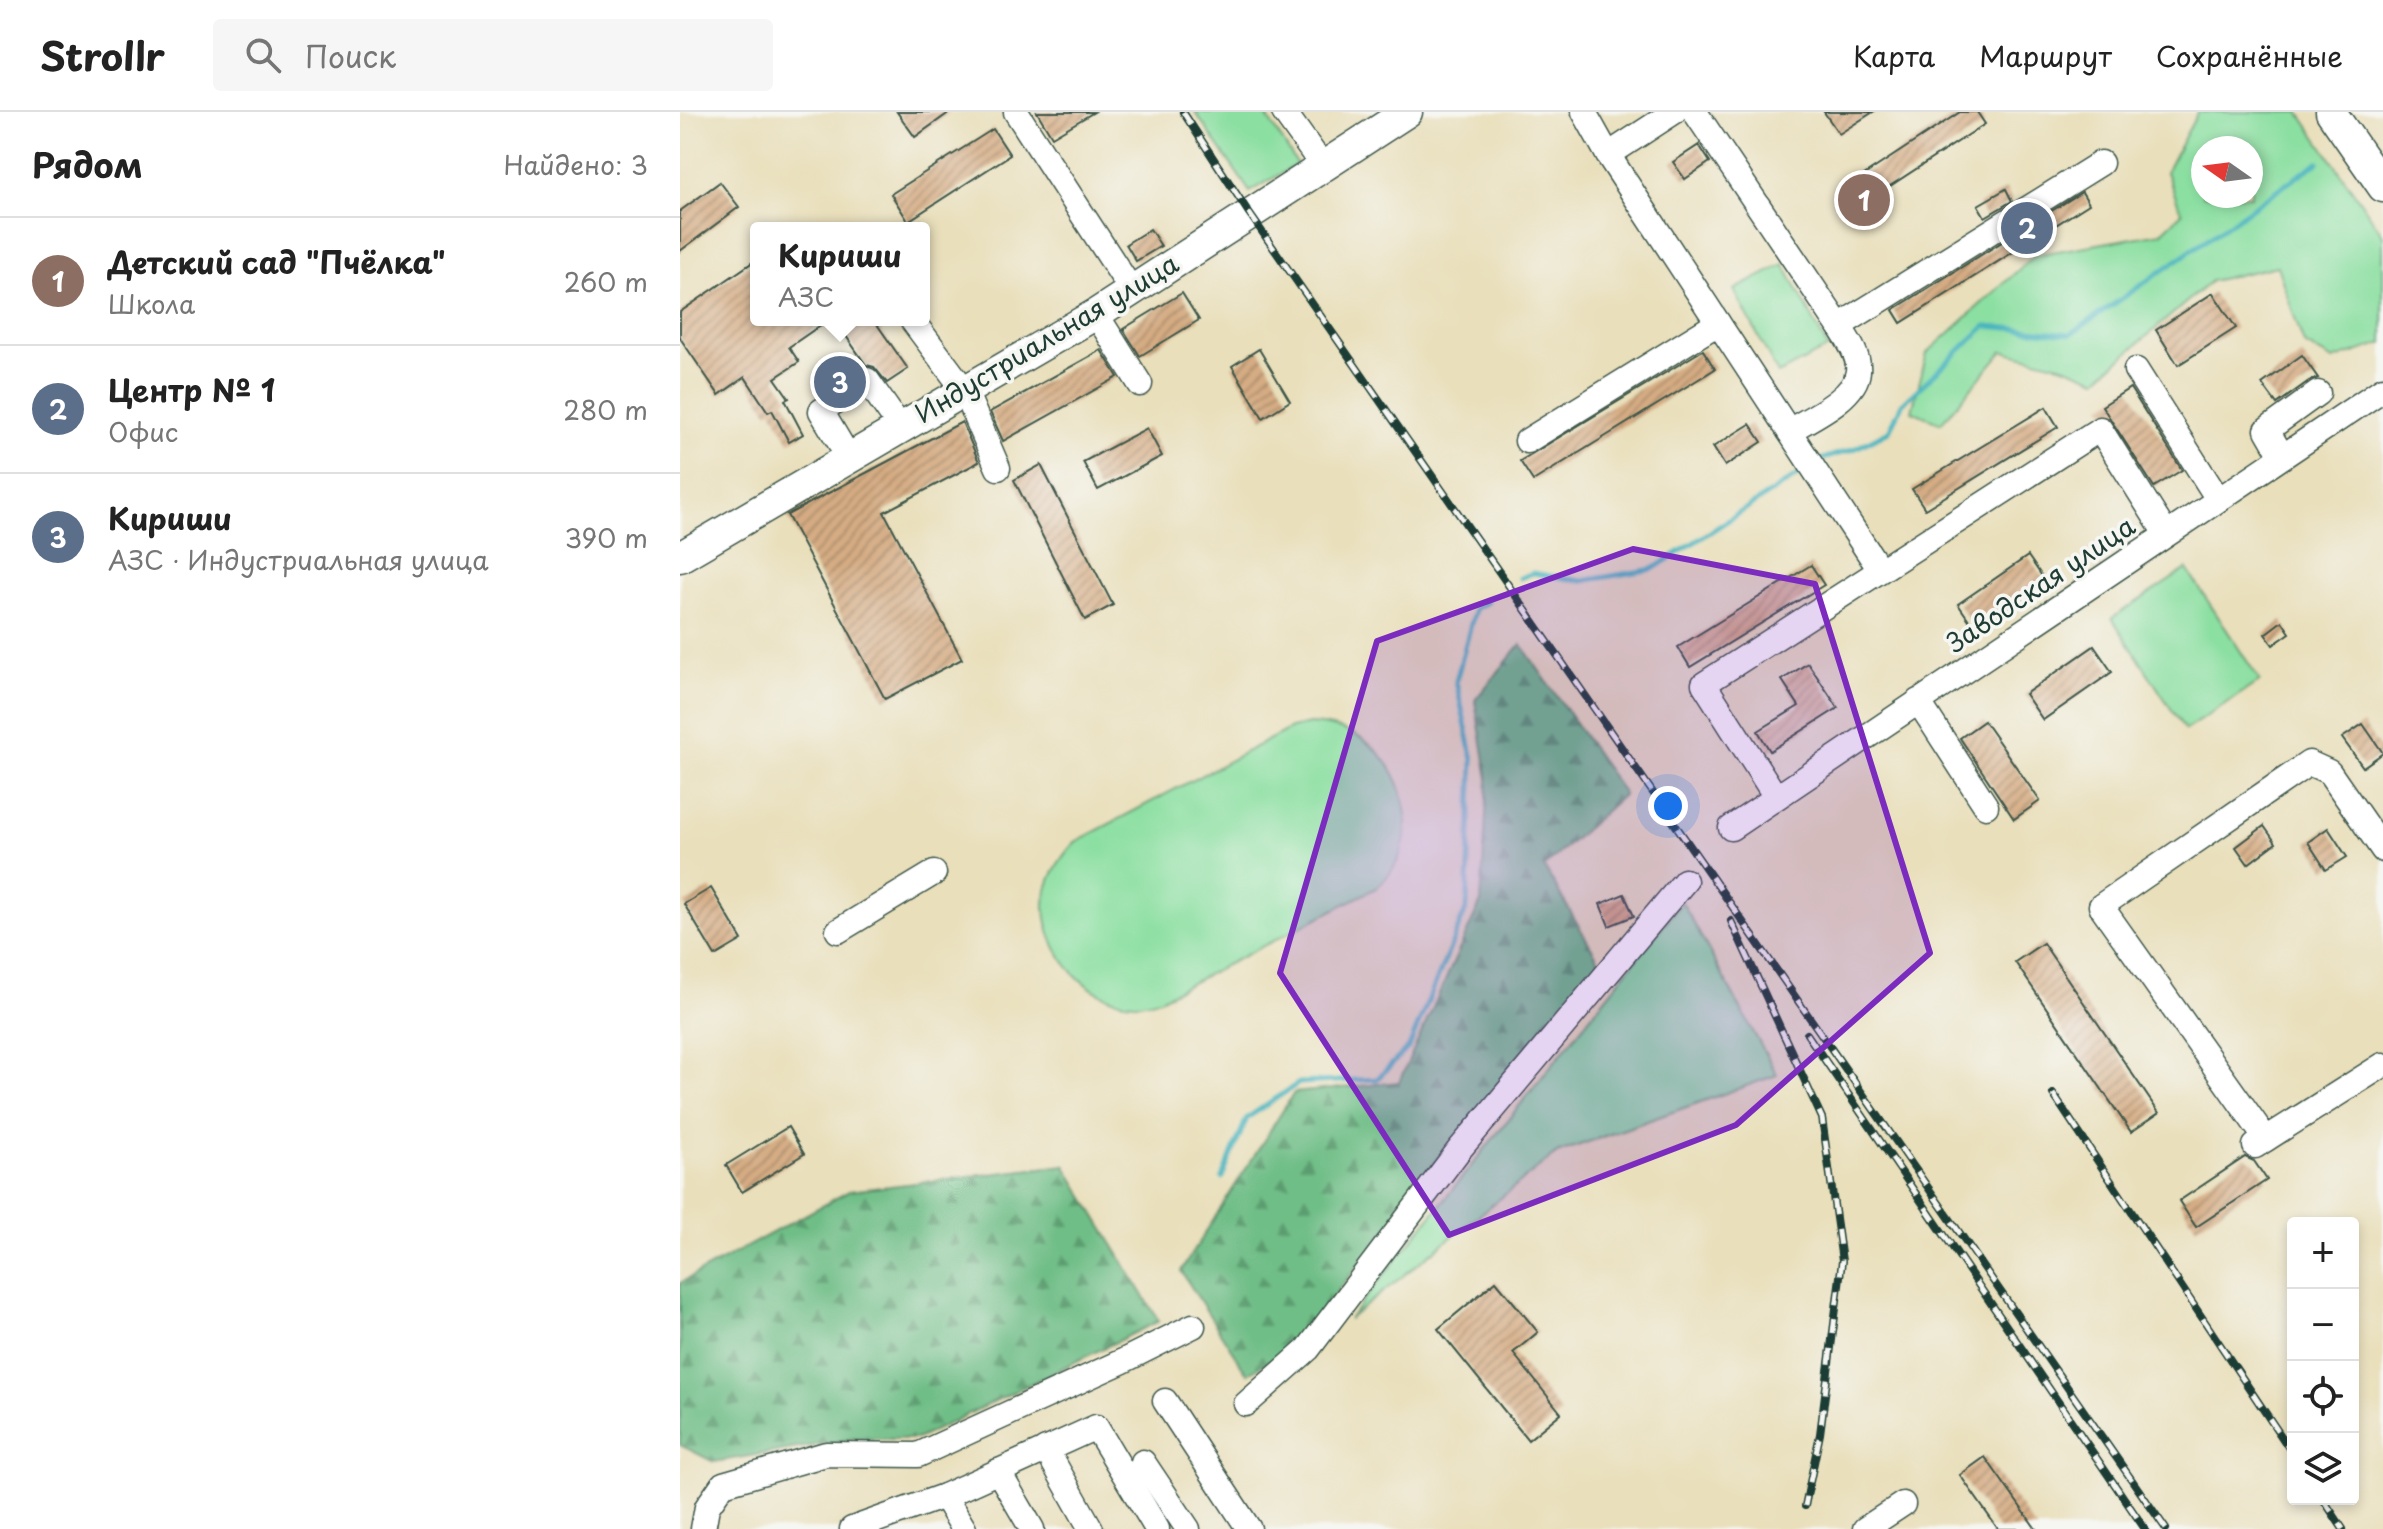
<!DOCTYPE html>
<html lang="ru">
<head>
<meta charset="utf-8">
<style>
	:root { --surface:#fff; --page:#f6f6f6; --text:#222; --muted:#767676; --line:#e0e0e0; --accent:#1f6fb2 }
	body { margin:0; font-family:"Playpen Sans",sans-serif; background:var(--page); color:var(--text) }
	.controls { position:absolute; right:24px; bottom:24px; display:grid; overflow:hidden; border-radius:8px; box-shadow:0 4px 12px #0003 }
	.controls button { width:72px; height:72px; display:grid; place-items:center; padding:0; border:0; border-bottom:2px solid var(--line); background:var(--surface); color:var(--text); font:40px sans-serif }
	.compass { position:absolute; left:1511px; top:24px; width:72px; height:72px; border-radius:50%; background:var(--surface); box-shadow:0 4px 12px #0003; rotate:284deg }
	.you { position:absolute; left:988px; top:694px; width:28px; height:28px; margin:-20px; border:6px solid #fff; border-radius:50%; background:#1a73e8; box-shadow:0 0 0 12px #1a73e833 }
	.badge { display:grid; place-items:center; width:52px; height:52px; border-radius:50%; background:var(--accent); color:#fff; font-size:26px; font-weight:700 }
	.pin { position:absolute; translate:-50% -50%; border:4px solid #fff; box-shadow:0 2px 8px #0006 }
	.popup { position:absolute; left:70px; top:110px; width:180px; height:104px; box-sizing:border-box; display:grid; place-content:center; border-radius:8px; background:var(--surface); filter:drop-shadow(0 2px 6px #0005); font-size:26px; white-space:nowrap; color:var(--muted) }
	.popup b { font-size:30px; color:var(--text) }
	.popup::after { content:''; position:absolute; left:50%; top:100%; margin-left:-16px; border:16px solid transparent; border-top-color:var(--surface) }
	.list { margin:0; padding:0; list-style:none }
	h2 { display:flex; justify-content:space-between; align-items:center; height:104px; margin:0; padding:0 32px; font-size:34px }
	h2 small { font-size:26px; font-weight:400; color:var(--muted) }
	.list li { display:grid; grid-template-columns:52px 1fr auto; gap:24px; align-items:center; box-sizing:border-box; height:128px; padding:0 32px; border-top:2px solid var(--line) }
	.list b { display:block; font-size:30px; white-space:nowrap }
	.list p { margin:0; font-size:26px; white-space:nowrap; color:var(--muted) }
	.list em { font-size:26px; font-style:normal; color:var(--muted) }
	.icon { flex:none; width:44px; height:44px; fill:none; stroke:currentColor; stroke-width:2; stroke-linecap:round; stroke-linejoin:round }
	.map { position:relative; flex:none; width:1703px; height:1417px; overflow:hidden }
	header { display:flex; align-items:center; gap:48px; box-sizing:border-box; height:112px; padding:0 40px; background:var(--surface); border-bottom:2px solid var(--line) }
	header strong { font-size:38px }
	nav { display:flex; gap:44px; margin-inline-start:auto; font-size:28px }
	.search { width:560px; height:72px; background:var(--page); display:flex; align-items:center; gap:20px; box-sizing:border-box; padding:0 28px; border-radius:8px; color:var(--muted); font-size:30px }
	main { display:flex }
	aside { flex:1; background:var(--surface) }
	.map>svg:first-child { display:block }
	.grass { fill:#8bdfa1; stroke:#558e6a; stroke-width:2; fill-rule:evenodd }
	.forest { fill:url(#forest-firs); stroke:#487e5e; stroke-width:2 }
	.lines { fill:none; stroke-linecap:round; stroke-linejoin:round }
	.stream { stroke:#43b2bc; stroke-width:5 }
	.building { fill:url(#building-hatch) }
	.minor-casing { stroke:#3d5548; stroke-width:27 }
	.major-casing { stroke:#3d5548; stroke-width:33 }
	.minor { stroke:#fff; stroke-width:24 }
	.major { stroke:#fff; stroke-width:30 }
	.rail-casing { stroke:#1f3d34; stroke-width:8 }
	.rail { stroke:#f6f6f2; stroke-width:5; stroke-dasharray:15; stroke-linecap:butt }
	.marked { fill:#7b2cbf; fill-opacity:0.2; stroke:#7b2cbf; stroke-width:6; stroke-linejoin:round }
	.labels { text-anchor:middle; stroke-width:7; stroke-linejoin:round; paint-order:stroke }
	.street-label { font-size:26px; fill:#1f3d34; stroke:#f6f6f2 }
</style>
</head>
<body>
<header>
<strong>Strollr</strong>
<div class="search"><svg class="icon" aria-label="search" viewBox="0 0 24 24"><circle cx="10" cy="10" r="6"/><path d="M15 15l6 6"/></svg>Поиск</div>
<nav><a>Карта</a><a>Маршрут</a><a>Сохранённые</a></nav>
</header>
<main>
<aside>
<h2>Рядом<small>Найдено: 3</small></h2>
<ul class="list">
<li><span class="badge" style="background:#8d6e63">1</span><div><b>Детский сад &quot;Пчёлка&quot;</b><p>Школа</p></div><em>260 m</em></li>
<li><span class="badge" style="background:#5c6f8a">2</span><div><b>Центр № 1</b><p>Офис</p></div><em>280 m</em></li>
<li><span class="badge" style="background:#5c6f8a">3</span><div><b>Кириши</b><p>АЗС · Индустриальная улица</p></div><em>390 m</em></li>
</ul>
</aside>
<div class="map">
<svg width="1703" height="1417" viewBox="0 0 1703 1417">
	<defs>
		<pattern id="forest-firs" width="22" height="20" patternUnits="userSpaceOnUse" patternTransform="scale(2)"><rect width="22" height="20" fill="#70be87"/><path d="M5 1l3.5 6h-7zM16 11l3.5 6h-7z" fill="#5b9c6f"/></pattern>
		<pattern id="building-hatch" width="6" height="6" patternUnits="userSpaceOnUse" patternTransform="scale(2)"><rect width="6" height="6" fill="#d5ac83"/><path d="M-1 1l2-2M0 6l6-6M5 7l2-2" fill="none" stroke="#ac8d6c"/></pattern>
	</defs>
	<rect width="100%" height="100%" fill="#f6f6f2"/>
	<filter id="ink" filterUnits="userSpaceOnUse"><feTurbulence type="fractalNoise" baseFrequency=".0125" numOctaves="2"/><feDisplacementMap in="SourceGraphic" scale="16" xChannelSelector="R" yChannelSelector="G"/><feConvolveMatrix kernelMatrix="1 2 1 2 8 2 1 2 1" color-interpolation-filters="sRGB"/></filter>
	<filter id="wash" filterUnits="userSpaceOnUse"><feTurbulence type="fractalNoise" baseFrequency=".006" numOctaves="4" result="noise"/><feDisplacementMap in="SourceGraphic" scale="32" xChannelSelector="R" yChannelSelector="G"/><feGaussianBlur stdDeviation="1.8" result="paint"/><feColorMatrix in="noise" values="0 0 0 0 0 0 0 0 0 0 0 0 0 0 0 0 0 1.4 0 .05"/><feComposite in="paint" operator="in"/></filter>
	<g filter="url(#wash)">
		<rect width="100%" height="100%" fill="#e9dfbb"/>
		<g class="grass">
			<path d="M515,0H584L617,52L570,80Z"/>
			<path d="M1518,0H1619L1703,123V231L1653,248L1624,232L1597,154L1531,169L1417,267L1384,254L1323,239L1261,311L1232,299L1247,241L1355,143L1481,121L1502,101L1486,60ZM1523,36H1571V84H1523Z"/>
			<path d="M1104,152L1148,236L1098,262L1054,178Z"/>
			<path d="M1507,457L1580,569L1505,618L1432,506Z"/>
			<path d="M630,612C645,613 659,615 673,622C721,645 742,712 713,757C709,764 702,770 696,776L480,887C473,888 464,891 456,891C408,890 367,843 365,796C364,771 379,747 395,730L611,616Z"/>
			<path d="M1002,790L1097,963L877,1041L669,1207Z"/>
		</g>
		<g class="forest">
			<path d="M841,532L944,682L864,755L920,850L613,1235L567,1262L501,1159L614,981L719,970L801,790L808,667L795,588Z"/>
			<path d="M385,1053L479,1209L237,1327H172L34,1350L0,1333V1171L169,1079Z"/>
		</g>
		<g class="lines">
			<g class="stream">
				<path d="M1143,347L1174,337L1209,319L1222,292L1306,214L1391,222L1638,50"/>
				<path d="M840,466L853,461L902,469L973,457L1121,361"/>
				<path d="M542,1066L567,1006L619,971L697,967L729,935L787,795L793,648L776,569L795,497L807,490"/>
			</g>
		</g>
		<g id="blocks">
			<g class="building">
				<path d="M217,0H270L235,25Z"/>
				<path d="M357,0H414L372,25Z"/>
				<path d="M1144,0H1193L1159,22Z"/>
				<path d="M1280,0H1297L1305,12L1190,87L1178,67Z"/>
				<path d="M313,17L330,43L228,109L211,82Z"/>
				<path d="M1019,33L1030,50L1005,67L993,50Z"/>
				<path d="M40,70L59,95L0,139V99Z"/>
				<path d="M1326,77L1332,89L1305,105L1298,93Z"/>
				<path d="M1402,80L1409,92L1221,211L1213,198Z"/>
				<path d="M470,117L481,134L456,149L446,132Z"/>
				<path d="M76,148V208H148L109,235L119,250L95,266L109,286L105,288L123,322L109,330L92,298L88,300L65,265L39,283L0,226V200Z"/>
				<path d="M502,181L519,208L460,244L443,217Z"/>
				<path d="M1533,181L1556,216L1498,253L1476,218Z"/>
				<path d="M155,208H194L228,257L207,271L194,255L186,253Z"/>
				<path d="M579,237L610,289L583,306L552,254Z"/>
				<path d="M421,238L438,265L323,329L310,300Z"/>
				<path d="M1023,238L1035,257L853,369L840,349Z"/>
				<path d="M1622,243L1638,266L1629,269L1597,292L1582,272Z"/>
				<path d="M1450,276L1502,358L1474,375L1422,294Z"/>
				<path d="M1366,295L1378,315L1245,397L1232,377Z"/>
				<path d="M282,310L299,350L204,400L282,547L205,587L107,403Z"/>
				<path d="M1070,312L1082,330L1045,354L1033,335Z"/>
				<path d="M467,316L482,344L418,378L403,350Z"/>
				<path d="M361,353L433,493L405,508L334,368Z"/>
				<path d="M1348,444L1366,470L1296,518L1278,492Z"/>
				<path d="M1131,453L1144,473L1010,555L998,535Z"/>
				<path d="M1602,509L1610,521L1593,533L1585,522Z"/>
				<path d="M1414,534L1432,560L1363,608L1345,582Z"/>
				<path d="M1128,551L1158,596L1090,639L1078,619L1119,594L1102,568Z"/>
				<path d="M1304,609L1360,689L1334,707L1280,626Z"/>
				<path d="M1683,612L1703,641L1683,655L1662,626Z"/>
				<path d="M1584,714L1596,731L1568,752L1556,735Z"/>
				<path d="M1648,716L1667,745L1646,758L1628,730Z"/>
				<path d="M31,776L62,828L35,844L4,792Z"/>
				<path d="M944,782L954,804L929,814L920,792Z"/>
				<path d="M1363,831L1479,1001L1451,1020L1335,850Z"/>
				<path d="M108,1015L124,1042L62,1080L46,1053Z"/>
				<path d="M1565,1045L1574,1049L1587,1068L1516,1115L1499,1089Z"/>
				<path d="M816,1169L858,1220L833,1241L881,1301L848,1328L758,1217Z"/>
				<path d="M1305,1345L1356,1417H1318L1280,1363Z"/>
			</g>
		</g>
	</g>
	<g filter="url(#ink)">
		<use href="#blocks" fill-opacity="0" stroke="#3d5548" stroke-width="2"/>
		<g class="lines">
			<g class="minor-casing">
				<g id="minor">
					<path d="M336,0L452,179"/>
					<path d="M604,0L642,53"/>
					<path d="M904,0L928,43L1200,458"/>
					<path d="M1015,0L1159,214C1167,227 1180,244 1178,259C1176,286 1130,306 1109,319"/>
					<path d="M928,43L994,0"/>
					<path d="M416,202L460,272"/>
					<path d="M232,208L285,279L318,356"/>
					<path d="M1159,214L1421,51"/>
					<path d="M1456,258L1538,387"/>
					<path d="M847,329L1038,211"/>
					<path d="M1602,344L1587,318L1638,281"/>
					<path d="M169,346L141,299L187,268L220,315"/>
					<path d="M1238,589L1306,694"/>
					<path d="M1096,685L1024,572L1420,317L1486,422"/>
					<path d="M1051,716L1703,277"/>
					<path d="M158,819L254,761"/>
					<path d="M1586,1027L1421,794L1629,651L1649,660L1703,738"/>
					<path d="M1575,1034L1703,953"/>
					<path d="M485,1289L569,1417"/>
					<path d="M566,1292L628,1237L779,1038L1005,769"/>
					<path d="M366,1337L411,1417"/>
					<path d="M463,1350L508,1417"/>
					<path d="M318,1359L352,1417"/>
					<path d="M264,1384L284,1417"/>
					<path d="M23,1417L27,1395L43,1372L146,1342L238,1343L443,1249L513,1214"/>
					<path d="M172,1417L264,1384L416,1315L477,1417"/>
					<path d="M1185,1417L1223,1392"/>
				</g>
			</g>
			<g class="major-casing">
				<g id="major">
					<path d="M1651,0L1703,75"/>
					<path d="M0,445L416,202L727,0"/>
				</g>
			</g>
			<use href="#minor" class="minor"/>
			<use href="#major" class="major"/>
			<g class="rail-casing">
				<g id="rail">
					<path d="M503,0L569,101L1486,1417"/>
					<path d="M1051,809L1142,1006L1162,1149L1140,1322L1125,1394"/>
					<path d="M1127,922L1465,1417"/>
					<path d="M1373,982L1613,1342"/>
					<path d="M1643,1387L1663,1417"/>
				</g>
			</g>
			<use href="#rail" class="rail"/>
		</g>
	</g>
	<path class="marked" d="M953,437L1135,472L1250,841L1056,1013L769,1123L600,861L697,529Z"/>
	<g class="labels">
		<g class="street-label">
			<text transform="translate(367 227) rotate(-31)" y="9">Индустриальная улица</text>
			<text transform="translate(1361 473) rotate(-34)" y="9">Заводская улица</text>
		</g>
	</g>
</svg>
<div class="controls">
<button>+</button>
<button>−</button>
<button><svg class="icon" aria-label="locate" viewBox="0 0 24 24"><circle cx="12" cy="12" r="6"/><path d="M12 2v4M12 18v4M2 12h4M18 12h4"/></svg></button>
<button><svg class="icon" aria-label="layers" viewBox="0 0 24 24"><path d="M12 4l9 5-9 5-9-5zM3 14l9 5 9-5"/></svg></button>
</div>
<svg class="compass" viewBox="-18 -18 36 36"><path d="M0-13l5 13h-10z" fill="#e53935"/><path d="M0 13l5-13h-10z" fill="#767676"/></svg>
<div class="you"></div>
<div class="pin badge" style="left:1184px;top:88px;background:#8d6e63">1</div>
<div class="pin badge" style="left:1347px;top:116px;background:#5c6f8a">2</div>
<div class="pin badge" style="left:160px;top:270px;background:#5c6f8a">3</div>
<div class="popup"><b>Кириши</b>АЗС</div>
</div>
</main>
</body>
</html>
